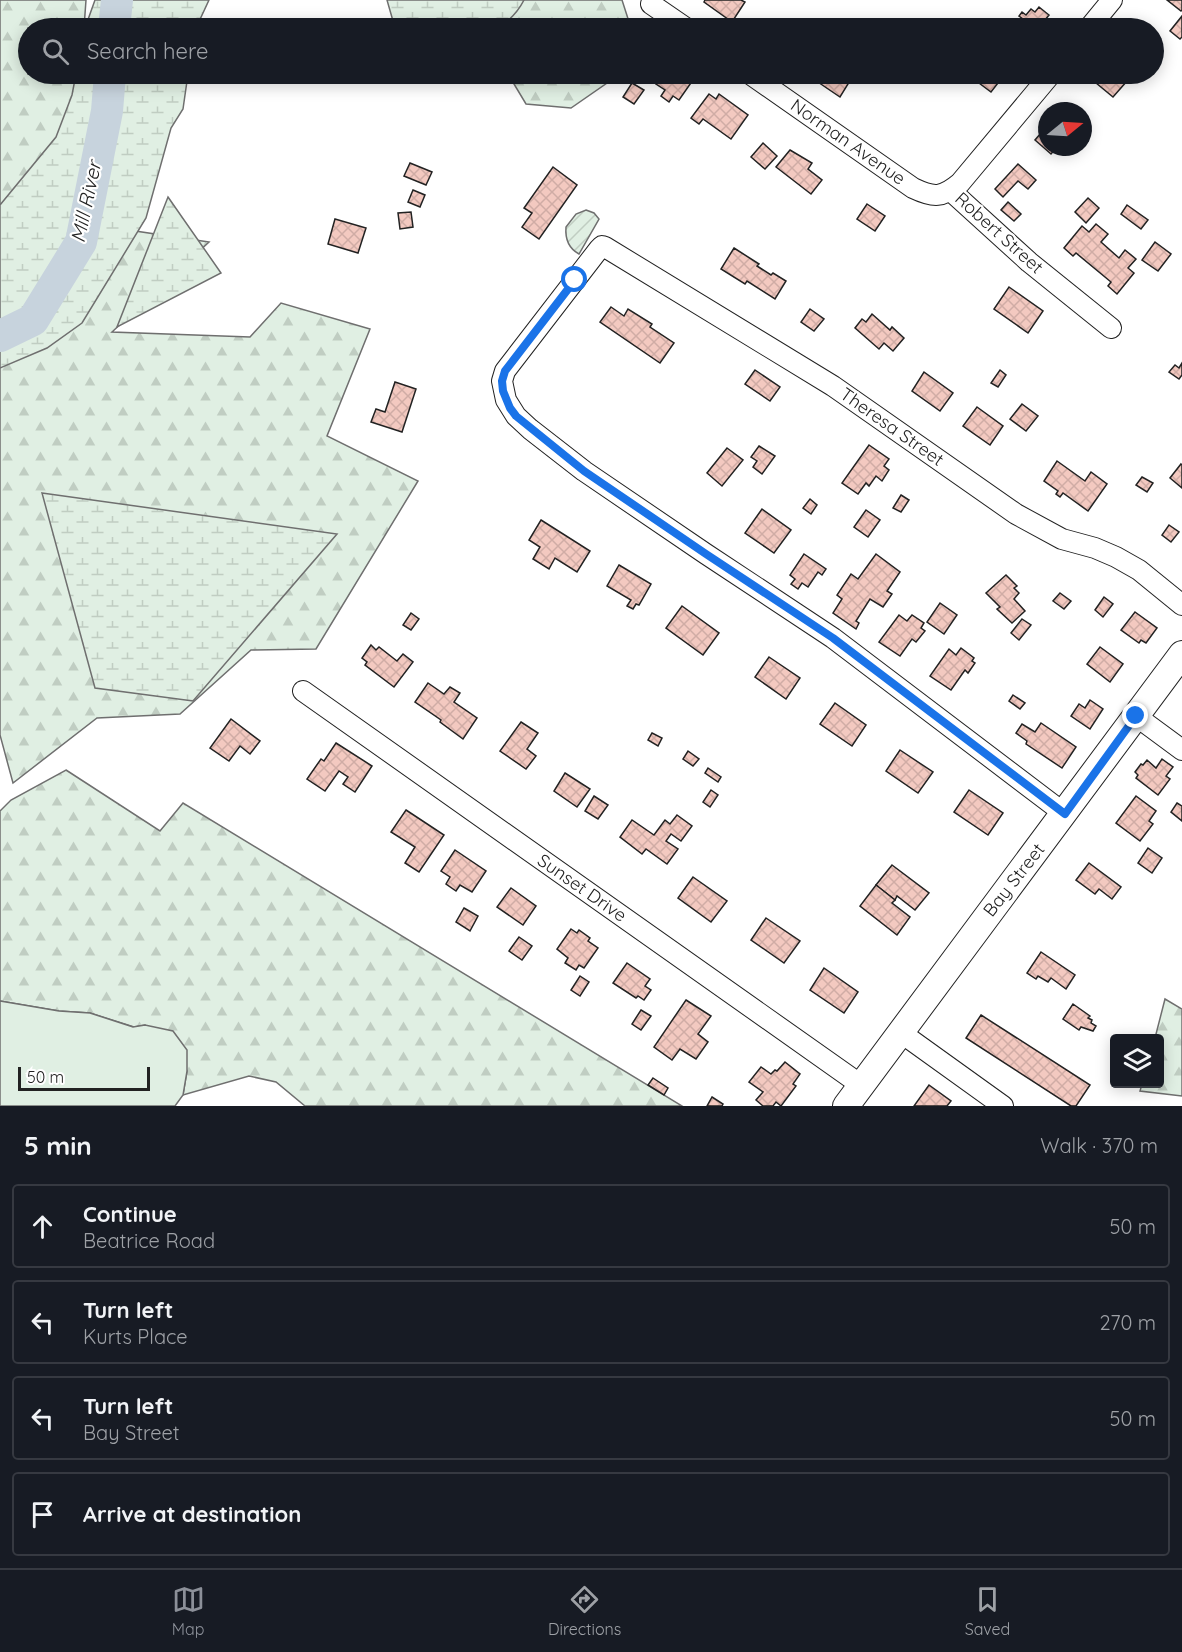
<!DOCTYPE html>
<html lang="en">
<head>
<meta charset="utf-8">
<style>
	:root { --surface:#171b24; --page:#242831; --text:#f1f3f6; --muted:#9ea1a6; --line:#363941; --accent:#8c9099 }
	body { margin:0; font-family:Quicksand,sans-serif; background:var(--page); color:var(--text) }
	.controls { position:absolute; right:18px; bottom:18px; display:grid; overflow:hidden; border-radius:6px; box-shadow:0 3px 15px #0003 }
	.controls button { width:54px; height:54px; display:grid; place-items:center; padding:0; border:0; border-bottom:2px solid var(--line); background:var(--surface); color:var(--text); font:30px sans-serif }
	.compass { position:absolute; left:1038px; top:102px; width:54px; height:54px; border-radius:50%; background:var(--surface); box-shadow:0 3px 15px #0003; rotate:72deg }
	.scale { position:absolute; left:18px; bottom:15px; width:132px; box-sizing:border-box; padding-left:6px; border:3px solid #222; border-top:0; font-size:16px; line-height:21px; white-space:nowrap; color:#222; -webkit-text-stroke:4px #fff; paint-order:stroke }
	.stop { position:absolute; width:18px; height:18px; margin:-14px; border:4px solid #1a73e8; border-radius:50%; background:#fff }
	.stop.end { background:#1a73e8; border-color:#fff; box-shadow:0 2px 6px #0008 }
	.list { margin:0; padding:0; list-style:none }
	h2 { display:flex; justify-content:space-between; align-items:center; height:78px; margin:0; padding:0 24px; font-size:26px }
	h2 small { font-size:20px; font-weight:400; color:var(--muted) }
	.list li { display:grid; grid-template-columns:39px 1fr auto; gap:18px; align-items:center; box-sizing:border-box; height:84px; margin:0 12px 12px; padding:0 12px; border:2px solid var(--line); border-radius:6px }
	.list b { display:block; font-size:22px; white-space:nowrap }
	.list p { margin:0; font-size:20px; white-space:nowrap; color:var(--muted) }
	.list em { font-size:20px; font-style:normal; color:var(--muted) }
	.icon { flex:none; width:33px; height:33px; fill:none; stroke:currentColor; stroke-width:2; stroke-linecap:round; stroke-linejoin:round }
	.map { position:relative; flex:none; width:1182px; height:1106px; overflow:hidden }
	.search { position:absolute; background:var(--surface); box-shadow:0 3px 15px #0003; left:18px; right:18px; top:18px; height:66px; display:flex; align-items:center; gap:15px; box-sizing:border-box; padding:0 21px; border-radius:33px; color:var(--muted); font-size:22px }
	.sheet { height:462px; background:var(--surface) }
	nav { display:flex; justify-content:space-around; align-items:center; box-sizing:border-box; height:84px; border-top:2px solid var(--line); background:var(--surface); font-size:16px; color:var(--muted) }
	nav a { display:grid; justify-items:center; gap:3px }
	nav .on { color:var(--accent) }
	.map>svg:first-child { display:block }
	.forest { fill:url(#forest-firs); stroke:#6f6f6f; stroke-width:1.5 }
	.wetland { fill:url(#wetland-marsh); stroke:#6f6f6f; stroke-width:1.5 }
	.park { fill:#e0efe3; stroke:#6f6f6f; stroke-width:1.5 }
	.garden { fill:url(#garden-furrows); stroke:#6f6f6f; stroke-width:1.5 }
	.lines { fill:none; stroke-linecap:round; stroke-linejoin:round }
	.river { stroke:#c7d3dd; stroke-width:32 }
	.building { fill:url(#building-cross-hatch); stroke:#222; stroke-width:1.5 }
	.minor-casing { stroke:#222; stroke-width:22 }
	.major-casing { stroke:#222; stroke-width:28 }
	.minor { stroke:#fff; stroke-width:20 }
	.major { stroke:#fff; stroke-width:26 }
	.route { stroke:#1a73e8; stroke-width:8 }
	.labels { text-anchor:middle; stroke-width:4.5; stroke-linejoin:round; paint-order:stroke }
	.street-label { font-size:18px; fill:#222; stroke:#fff }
	.water-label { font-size:20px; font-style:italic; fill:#222; stroke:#fff }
</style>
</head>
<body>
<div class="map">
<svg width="1182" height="1106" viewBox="0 0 1182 1106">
	<defs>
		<pattern id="forest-firs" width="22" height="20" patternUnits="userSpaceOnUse" patternTransform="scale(1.5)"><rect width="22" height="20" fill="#e0efe3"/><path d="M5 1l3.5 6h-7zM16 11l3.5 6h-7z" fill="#c0cdc2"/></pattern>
		<pattern id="wetland-marsh" width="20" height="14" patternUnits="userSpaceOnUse" patternTransform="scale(1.5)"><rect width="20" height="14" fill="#e0efe3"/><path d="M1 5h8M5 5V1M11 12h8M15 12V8" fill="none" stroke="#c0cdc2"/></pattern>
		<pattern id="garden-furrows" width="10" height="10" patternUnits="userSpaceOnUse" patternTransform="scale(1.5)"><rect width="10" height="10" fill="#e0efe3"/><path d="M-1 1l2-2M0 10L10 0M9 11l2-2" fill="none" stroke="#c0cdc2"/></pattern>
		<pattern id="building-cross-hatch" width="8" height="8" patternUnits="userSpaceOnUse" patternTransform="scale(1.5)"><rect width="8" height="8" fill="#f3c9c0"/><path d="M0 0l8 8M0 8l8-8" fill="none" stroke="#d0aca5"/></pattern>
	</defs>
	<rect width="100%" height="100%" fill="#fff"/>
	<g class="forest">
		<path d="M0,0H86L84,28H28V74H82L122,229L209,242L112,332L250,337L281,303L370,329L327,436L418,481L316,649L251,650L180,714L97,718L13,783L0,735Z"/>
		<path d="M466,0H622L631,28H482Z"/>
		<path d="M508,74H620L571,108L526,104Z"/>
		<path d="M66,770L160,831L183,803L682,1106H305L276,1082L249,1076L183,1095L187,1071L145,1025L134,1027L90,1013L59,1011L0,1001V811L11,800Z"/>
		<path d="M1165,999L1182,1009V1096L1140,1091L1142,1084H1160V1038H1155Z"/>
	</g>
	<g class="wetland">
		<path d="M95,0H209L196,28H85Z"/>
		<path d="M387,0H524C518,12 509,21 498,28H395Z"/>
		<path d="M76,74H188L183,109L171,128L146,218L82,323L47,348L0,368V205L56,137L72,95Z"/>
		<path d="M168,197L221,273L117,327Z"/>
		<path d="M42,493L337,534L193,701L95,688Z"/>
	</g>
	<path class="park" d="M0,1001L59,1011L90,1013L133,1027L145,1025L173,1031L187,1050V1071L183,1095L175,1106H0Z"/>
	<path class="garden" d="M586,210L594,213L599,219L579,254C568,248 565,239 566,227L576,214Z"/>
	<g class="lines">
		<g class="river">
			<path d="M114,28L117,0"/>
			<path d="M0,336L33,320L81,242L107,111L110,74"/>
		</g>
	</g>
	<g class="building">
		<path d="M705,0H741L745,2L732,22L704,2Z"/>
		<path d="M1167,0H1182V10L1181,11Z"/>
		<path d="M1039,7L1049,15L1045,20L1051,25L1048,28H1015L1023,19L1019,16L1022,12L1026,15L1031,9L1035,12Z"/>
		<path d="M1182,16V37L1180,39L1170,31Z"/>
		<path d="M767,20L779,28H760Z"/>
		<path d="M663,74H684L693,80L679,100L673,96L669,102L661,96L665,90L656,84Z"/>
		<path d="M811,74H844L848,76L844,81L848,84L840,97L809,76Z"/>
		<path d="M967,74H1005L991,92Z"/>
		<path d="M1094,74H1121L1120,75L1127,81L1113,97L1090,78Z"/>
		<path d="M632,83L644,90L634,104L623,97Z"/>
		<path d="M709,94L716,99L719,94L748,115L731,139L703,119L699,124L691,118Z"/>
		<path d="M1047,126V147H1057L1051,154L1035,140Z"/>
		<path d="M763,143L777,156L765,169L751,157Z"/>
		<path d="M790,150L812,163L808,169L822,180L811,194L776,167Z"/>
		<path d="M410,163L432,172L426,185L404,176Z"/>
		<path d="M1018,164L1036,180L1028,189L1018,181L1003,197L995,189Z"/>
		<path d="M553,167L577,185L539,239L522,227L532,213L524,208Z"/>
		<path d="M413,190L425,195L420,207L408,202Z"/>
		<path d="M1088,198L1099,208L1086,223L1075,212Z"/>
		<path d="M1008,202L1021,214L1014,221L1001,210Z"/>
		<path d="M867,204L885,216L875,231L857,219Z"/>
		<path d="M1127,205L1148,220L1141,229L1121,214Z"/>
		<path d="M411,212L413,227L400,229L398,213Z"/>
		<path d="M335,219L366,228L358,253L328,244Z"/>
		<path d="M1096,224L1108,234L1101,242L1119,258L1125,250L1136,259L1128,268L1134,273L1117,294L1108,286L1111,282L1076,253L1073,256L1064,248L1082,226L1089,232Z"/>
		<path d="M1155,242L1171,254L1158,271L1142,260Z"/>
		<path d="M734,248L759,264L757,266L771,275L773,273L786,281L775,299L747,281L745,284L721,269Z"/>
		<path d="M1009,287L1043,311L1028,333L994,309Z"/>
		<path d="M611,307L624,316L628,309L652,324L650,327L674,343L660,363L600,322Z"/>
		<path d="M810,309L824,319L814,331L801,322Z"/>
		<path d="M872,314L890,330L892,327L904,338L893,351L884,343L879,349L855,328L862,319L866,322Z"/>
		<path d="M1182,363V375L1179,379L1169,372L1175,365L1179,368Z"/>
		<path d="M755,370L780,387L770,401L745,384Z"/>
		<path d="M1000,370L1006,375L998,387L991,383Z"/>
		<path d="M924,372L953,393L940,411L912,391Z"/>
		<path d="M395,382L416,389L402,432L371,422L376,409L385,412Z"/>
		<path d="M1022,404L1038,416L1026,431L1010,419Z"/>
		<path d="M977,407L1003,426L990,445L963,426Z"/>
		<path d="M869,445L889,459L884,466L889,470L882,481L876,476L869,486L866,483L858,494L842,483Z"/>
		<path d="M759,446L775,456L762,474L753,467L757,461L751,457Z"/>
		<path d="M727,448L743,460L722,486L707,473Z"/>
		<path d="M1057,461L1085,481L1091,472L1107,484L1088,511L1063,493L1060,497L1056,494L1058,491L1044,481Z"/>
		<path d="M1181,464L1182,465V488L1170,478Z"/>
		<path d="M1142,477L1153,483L1147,492L1136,485Z"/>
		<path d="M901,495L909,500L901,512L893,508Z"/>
		<path d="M810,499L817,505L811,514L803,508Z"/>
		<path d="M762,509L791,530L774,553L745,533Z"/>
		<path d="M866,510L880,520L868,537L854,527Z"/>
		<path d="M541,520L590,551L577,572L555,558L549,569L533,559L540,547L529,540Z"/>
		<path d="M1169,525L1179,532L1171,542L1162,535Z"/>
		<path d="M804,554L826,569L822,575L818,572L808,587L802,583L798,589L791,584L795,579L790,575Z"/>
		<path d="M876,554L900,572L887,591L892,594L883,607L870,599L856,621L859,623L856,629L833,613L842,599L837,595L851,574L858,579Z"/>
		<path d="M619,565L651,584L639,605L636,604L633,609L627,606L631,600L607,586Z"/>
		<path d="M1006,575L1017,586L1014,588L1019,593L1014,599L1025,611L1012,623L997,609L1000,607L986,593Z"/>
		<path d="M1060,593L1071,601L1064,609L1053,601Z"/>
		<path d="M1104,597L1113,604L1103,617L1095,610Z"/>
		<path d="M940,603L957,615L944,634L927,622Z"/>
		<path d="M682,606L719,633L703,655L666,628Z"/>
		<path d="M1135,612L1157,628L1146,643L1141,640L1139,643L1121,630Z"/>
		<path d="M411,613L419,619L411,630L403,625Z"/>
		<path d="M899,615L907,621L912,615L924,623L921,628L925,631L916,642L912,639L900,656L879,642Z"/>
		<path d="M1022,619L1031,625L1019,640L1011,633Z"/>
		<path d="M371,645L376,650L379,647L397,661L403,654L413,662L394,687L365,665L367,662L362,658Z"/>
		<path d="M1100,647L1123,664L1110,682L1087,664Z"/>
		<path d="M961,648L974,658L972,661L975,663L968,673L965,670L951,690L930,676L949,649L956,655Z"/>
		<path d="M769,657L800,678L786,699L755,677Z"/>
		<path d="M428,683L444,694L450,687L460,693L454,702L477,718L463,739L440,722L441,720L415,702Z"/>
		<path d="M1013,695L1025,703L1020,709L1009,701Z"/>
		<path d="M1090,700L1103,709L1090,729L1071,716L1079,704L1085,708Z"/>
		<path d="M835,703L866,725L852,746L820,724Z"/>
		<path d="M231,719L260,741L250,754L240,746L229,761L210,748Z"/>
		<path d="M521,722L538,733L527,749L536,756L526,769L500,751Z"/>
		<path d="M1041,723L1076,747L1062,768L1026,744L1027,741L1016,733L1022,724L1035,732Z"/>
		<path d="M652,733L662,738L658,746L648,740Z"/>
		<path d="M336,743L372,766L355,792L343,784L348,777L339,771L325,791L307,779L321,759L324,761Z"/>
		<path d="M900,750L933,772L918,793L886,771Z"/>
		<path d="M688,751L699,759L693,766L683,759Z"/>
		<path d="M1162,759L1173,767L1166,776L1170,779L1158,795L1136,778L1138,775L1135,772L1141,764L1143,765L1147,760L1156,768Z"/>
		<path d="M708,768L721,777L718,782L705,773Z"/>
		<path d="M565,773L590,789L577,807L554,791Z"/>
		<path d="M711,790L718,795L710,807L703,802Z"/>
		<path d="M969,790L1003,813L988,835L954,812Z"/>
		<path d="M594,796L608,805L598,819L585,811Z"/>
		<path d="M1136,796L1156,811L1149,821L1153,824L1140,841L1116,823Z"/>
		<path d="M1177,803L1182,806V821L1171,812Z"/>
		<path d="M406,810L444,835L419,872L405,863L415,847L391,832Z"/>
		<path d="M677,815L692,826L681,841L671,834L666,841L678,849L667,864L646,849L642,854L620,837L632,820L654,835L665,820L670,824Z"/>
		<path d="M1148,848L1162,858L1152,873L1138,863Z"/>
		<path d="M455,850L486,871L472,892L460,885L456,891L446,884L450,877L441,871Z"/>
		<path d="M1089,863L1121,887L1112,899L1099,889L1095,894L1076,880Z"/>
		<path d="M892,865L929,893L915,910L897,896L895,900L876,885Z"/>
		<path d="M693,877L727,901L711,922L678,898Z"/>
		<path d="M876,885L895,900L892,903L910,917L897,935L860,906Z"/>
		<path d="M511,888L536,906L523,925L497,907Z"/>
		<path d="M464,908L478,916L470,931L456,922Z"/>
		<path d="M766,918L800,941L784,963L751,940Z"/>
		<path d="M571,929L577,933L579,930L590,938L588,941L598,948L584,968L579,965L576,970L565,963L568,958L557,949Z"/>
		<path d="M519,937L532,946L522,960L509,951Z"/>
		<path d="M1041,952L1075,975L1066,989L1051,978L1048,982L1038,976L1036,979L1027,973Z"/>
		<path d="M627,963L650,979L645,986L651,990L644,1000L638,996L636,998L613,983Z"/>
		<path d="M824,968L858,992L844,1013L810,990Z"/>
		<path d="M580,976L589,982L580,996L571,990Z"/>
		<path d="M686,1000L711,1016L698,1034L708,1042L696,1059L680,1049L672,1060L654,1047Z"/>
		<path d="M1073,1004L1090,1016L1088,1018L1092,1020L1091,1023L1096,1026L1093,1031L1081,1027L1079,1030L1063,1019Z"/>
		<path d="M641,1010L651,1016L641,1030L632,1024Z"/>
		<path d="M981,1015L1090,1085L1076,1106H1071L966,1038Z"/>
		<path d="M785,1062L800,1074L793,1084L796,1086L781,1106L776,1102L773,1106H763L756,1100L763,1092L749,1082L761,1067L771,1074L775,1070L777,1071Z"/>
		<path d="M653,1078L668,1088L664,1095L648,1085Z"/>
		<path d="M929,1085L951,1101L947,1106H914Z"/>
		<path d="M712,1097L723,1104L722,1106H707Z"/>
	</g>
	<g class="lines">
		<g class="minor-casing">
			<g id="minor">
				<path d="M651,4L686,28"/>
				<path d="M1089,28L1112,0"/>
				<path d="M750,74L913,188C934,198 942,198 960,183L1051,74"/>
				<path d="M951,191L1029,262L1111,328"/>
				<path d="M303,691L861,1085"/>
				<path d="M1136,716L1182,750"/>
				<path d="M1065,814L833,638L706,554L584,471L530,429L516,416L506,400L502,381L505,371L599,249L602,246L605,247L833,386L1016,514L1062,539L1095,548L1116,557L1139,570L1182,605"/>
				<path d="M900,1032L1003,1106"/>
			</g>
		</g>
		<g class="major-casing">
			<path id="major" d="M846,1106L1182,654"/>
		</g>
		<use href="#minor" class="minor"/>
		<use href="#major" class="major"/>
	</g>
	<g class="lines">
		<path class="route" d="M575,280L505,371L502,381L503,391L510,408L516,416L584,471L706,554L833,638L1065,814L1136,716"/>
	</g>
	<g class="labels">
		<g class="street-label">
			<text transform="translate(848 142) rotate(35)" y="6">Norman Avenue</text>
			<text transform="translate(999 233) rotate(42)" y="6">Robert Street</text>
			<text transform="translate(892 427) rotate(35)" y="6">Theresa Street</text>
			<text transform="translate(1014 880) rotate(-52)" y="6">Bay Street</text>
			<text transform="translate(582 888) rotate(35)" y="6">Sunset Drive</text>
		</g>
		<g class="water-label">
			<text transform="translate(86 202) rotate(-78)" y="7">Mill River</text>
		</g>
	</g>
</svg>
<div class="controls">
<button><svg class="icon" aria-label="layers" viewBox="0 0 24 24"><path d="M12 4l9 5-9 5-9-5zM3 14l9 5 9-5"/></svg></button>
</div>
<svg class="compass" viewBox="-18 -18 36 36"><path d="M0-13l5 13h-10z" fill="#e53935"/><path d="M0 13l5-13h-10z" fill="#9ea1a6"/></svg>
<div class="scale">50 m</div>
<div class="stop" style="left:575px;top:280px"></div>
<div class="stop end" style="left:1136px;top:716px"></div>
<div class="search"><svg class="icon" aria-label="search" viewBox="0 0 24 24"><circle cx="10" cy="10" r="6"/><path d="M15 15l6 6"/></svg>Search here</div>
</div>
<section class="sheet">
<h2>5 min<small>Walk · 370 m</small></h2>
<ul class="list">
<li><svg class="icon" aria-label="ahead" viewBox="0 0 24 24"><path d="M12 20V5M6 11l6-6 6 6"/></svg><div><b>Continue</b><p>Beatrice Road</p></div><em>50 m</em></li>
<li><svg class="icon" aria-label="left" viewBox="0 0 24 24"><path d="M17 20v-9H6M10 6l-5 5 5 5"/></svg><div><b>Turn left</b><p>Kurts Place</p></div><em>270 m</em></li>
<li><svg class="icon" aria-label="left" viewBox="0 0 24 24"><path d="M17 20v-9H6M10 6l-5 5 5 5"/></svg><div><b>Turn left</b><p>Bay Street</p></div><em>50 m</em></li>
<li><svg class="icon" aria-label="arrive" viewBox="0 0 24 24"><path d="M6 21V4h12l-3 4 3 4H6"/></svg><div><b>Arrive at destination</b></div></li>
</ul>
</section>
<nav>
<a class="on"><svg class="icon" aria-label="map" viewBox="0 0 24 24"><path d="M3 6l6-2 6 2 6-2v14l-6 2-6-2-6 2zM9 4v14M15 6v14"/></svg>Map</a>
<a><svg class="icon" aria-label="directions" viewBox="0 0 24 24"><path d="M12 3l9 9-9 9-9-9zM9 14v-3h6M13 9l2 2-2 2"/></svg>Directions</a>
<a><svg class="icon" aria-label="saved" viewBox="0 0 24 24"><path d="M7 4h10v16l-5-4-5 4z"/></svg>Saved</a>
</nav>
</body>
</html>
